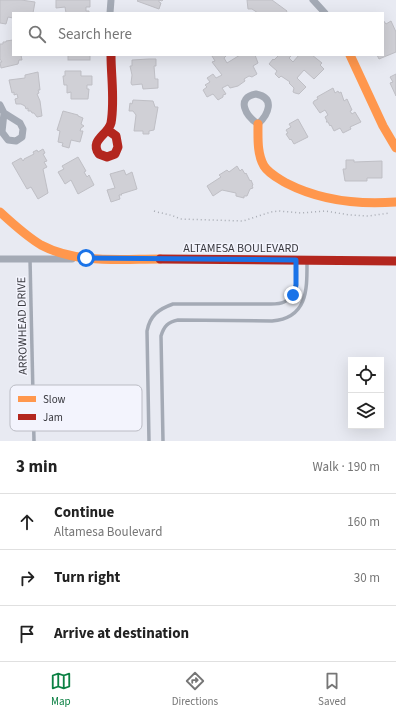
<!DOCTYPE html>
<html lang="en">
<head>
<meta charset="utf-8">
<style>
	:root { --surface:#fff; --page:#f6f6f6; --text:#222; --muted:#767676; --line:#e0e0e0; --accent:#0b8043 }
	body { margin:0; font-family:"Source Sans 3",sans-serif; background:var(--page); color:var(--text) }
	.controls { position:absolute; right:12px; bottom:12px; display:grid; overflow:hidden; border-radius:0px; box-shadow:0 4px 16px #0002 }
	.controls button { width:36px; height:36px; display:grid; place-items:center; padding:0; border:0; border-bottom:1px solid var(--line); background:var(--surface); color:var(--text); font:20px sans-serif }
	.stop { position:absolute; width:12px; height:12px; margin:-9px; border:3px solid #1a73e8; border-radius:50%; background:#fff }
	.stop.end { background:#1a73e8; border-color:#fff; box-shadow:0 1px 4px #0008 }
	.list { margin:0; padding:0; list-style:none }
	h2 { display:flex; justify-content:space-between; align-items:center; height:52px; margin:0; padding:0 16px; font-size:17px }
	h2 small { font-size:13px; font-weight:400; color:var(--muted) }
	.list li { display:grid; grid-template-columns:26px 1fr auto; gap:12px; align-items:center; box-sizing:border-box; height:56px; padding:0 16px; border-top:1px solid var(--line) }
	.list b { display:block; font-size:15px; white-space:nowrap }
	.list p { margin:0; font-size:13px; white-space:nowrap; color:var(--muted) }
	.list em { font-size:13px; font-style:normal; color:var(--muted) }
	.icon { flex:none; width:22px; height:22px; fill:none; stroke:currentColor; stroke-width:2; stroke-linecap:round; stroke-linejoin:round }
	.map { position:relative; flex:none; width:396px; height:441px; overflow:hidden }
	.search { position:absolute; background:var(--surface); box-shadow:0 4px 16px #0002; left:12px; right:12px; top:12px; height:44px; display:flex; align-items:center; gap:10px; box-sizing:border-box; padding:0 14px; border-radius:0px; color:var(--muted); font-size:15px }
	.sheet { height:220px; background:var(--surface) }
	nav { display:flex; justify-content:space-around; align-items:center; box-sizing:border-box; height:56px; border-top:1px solid var(--line); background:var(--surface); font-size:11px; color:var(--muted) }
	nav a { display:grid; justify-items:center; gap:2px }
	nav .on { color:var(--accent) }
	.map>svg:first-child { display:block }
	.building { fill:#d0d0d6; stroke:#bfbfc5 }
	.lines { fill:none; stroke-linecap:round; stroke-linejoin:round }
	.path { stroke:#a7abb3; stroke-width:1.5; stroke-dasharray:1 3; stroke-linecap:butt }
	.lane { stroke:#a4aab5; stroke-width:3.5 }
	.street { stroke:#a4aab5; stroke-width:7 }
	.slow { stroke:#ff974d; stroke-width:9 }
	.jam { stroke:#b3261e; stroke-width:9 }
	.route { stroke:#1a73e8; stroke-width:5 }
	.labels { text-anchor:middle; stroke-width:3; stroke-linejoin:round; paint-order:stroke }
	.street-label { font-size:12px; fill:#39393f; stroke:#f3f4fd }
	.key { fill:#f3f4fd; stroke:#bbbcc4; stroke-width:1 }
	.key-label { font-size:11px; fill:#39393f }
</style>
</head>
<body>
<div class="map">
<svg width="396" height="441" viewBox="0 0 396 441">
	<rect width="100%" height="100%" fill="#e8eaf2"/>
	<g class="building">
		<path d="M0,0H21L35,2L33,13H13V18L8,17L6,24L0,23Z"/>
		<path d="M56,0H90V7H86V11H89V13H66L65,7L56,8Z"/>
		<path d="M138,0H163L162,1L159,0V2L161,3L159,9L137,1Z"/>
		<path d="M247,0H272L287,11L286,13H258L252,9H248Z"/>
		<path d="M383,20L386,24L391,21L396,32V52L379,59L377,55H383Z"/>
		<path d="M13,40V55H21L22,60H19L18,64L1,68L0,62H2L0,59V44H3V42H6V41Z"/>
		<rect x="68" y="55" width="22" height="5"/>
		<path d="M214,55H225L226,56L224,58L227,63L240,55H255L258,63L253,66L257,74L252,77L249,76L244,79L245,81L238,86L230,88L228,85L222,88L226,94L223,95V97L218,100L213,94L207,97L203,90L207,87L205,85L210,82L207,78L213,74L216,78L222,75L212,62L215,61L212,56Z"/>
		<path d="M277,55H292L289,58L293,62L299,55H312L322,63L320,65L324,69L314,79L304,70L297,78L306,87L299,94L295,93L293,92L294,88L289,83L290,82L281,76L279,78L275,74L277,71L269,64L273,59L274,60L278,56Z"/>
		<path d="M149,59H156V66H154L155,79H158V88L143,89L142,84L132,85L131,83L132,75L130,66H132V60Z"/>
		<path d="M65,71H81V76H92V85H87V89H89L88,99H71V92L67,93V85H64L63,76H65Z"/>
		<path d="M38,72L40,90H38L39,93L37,94L40,101L42,116L37,117L34,113H32L31,111H28V108L26,109L25,106L21,104H16L15,99L18,98L17,94L14,95V92L12,93L9,80L25,78V75Z"/>
		<path d="M396,74V96L390,83L393,82L390,77Z"/>
		<path d="M333,88L335,93L338,91L339,93L341,92L344,101L347,99L352,110L350,111L352,114L355,112L361,122L350,127L351,129L343,133L340,128L334,131L331,125L330,126L328,122H326L327,121L325,117L328,115L325,110L320,113L313,103L314,101L318,99L317,97Z"/>
		<path d="M133,100L153,101L155,107H158L154,130L149,131V134H143V131H134L136,115L133,111H129L130,103L132,104Z"/>
		<path d="M63,111L78,115V116L83,118L81,124L84,126L81,128L80,131H83L80,142L71,140L69,148L62,146L63,143L58,142L60,131L57,130Z"/>
		<path d="M298,119L308,137L294,144L291,139L290,140L286,134L288,133L286,130L291,127L289,124Z"/>
		<path d="M43,149L45,153L43,154L47,161L44,162L47,167L43,169L48,193L38,199L31,187L27,189L12,163L21,158L23,161L24,160V159L34,154L33,152L37,150L38,152Z"/>
		<path d="M78,157L86,171L84,172L87,177L89,175L94,185L78,194L71,180L65,184L58,172L64,169L62,166Z"/>
		<path d="M346,160H354V162L382,161V178H367V181H345L343,169H346Z"/>
		<path d="M237,166L240,171L242,169L245,174L246,173L250,181L251,180L253,185L252,186L253,188L250,189L247,196H244V198L236,196V193L222,190L213,196L207,186L221,177L219,175L227,170L229,172Z"/>
		<path d="M124,170L126,175L132,172L137,189L121,194L122,195H119L120,199L111,202L107,190L115,188L110,174Z"/>
	</g>
	<g class="lines">
		<path class="path" d="M154,211C163,214 171,214 180,219L243,221L271,212L279,211L301,213L325,211L350,215L368,216L390,213"/>
		<g class="lane">
			<path d="M30,259L34,441"/>
			<path d="M149,441L147,331C150,315 159,309 173,304H271C275,304 280,304 284,302C300,295 296,276 296,261"/>
			<path d="M163,441L161,336C164,326 168,322 178,320L272,321C308,318 307,289 307,262"/>
		</g>
		<g class="street">
			<path d="M313,0L325,13"/>
			<path d="M110,13L111,0"/>
			<path d="M256,94C276,98 268,115 258,124C246,116 235,98 256,94Z"/>
			<path d="M0,105L4,113L2,132L8,140L16,141L22,137L23,129L20,123L4,113"/>
			<path d="M0,259H72"/>
		</g>
		<g class="slow">
			<path d="M350,55L383,126L396,148"/>
			<path d="M258,124C258,138 257,154 264,166C269,174 278,178 286,183C321,201 357,205 396,202"/>
			<path d="M0,212C13,224 26,236 41,245C77,264 120,259 160,259"/>
		</g>
		<g class="jam">
			<path d="M109,131L116,136L118,147L115,154L107,157L99,154C89,140 108,135 111,123C115,101 111,77 111,55"/>
			<path d="M160,259L396,261"/>
		</g>
	</g>
	<g class="lines">
		<path class="route" d="M86,258L296,260V285L293,295"/>
	</g>
	<g class="labels">
		<g class="street-label">
			<text x="241" y="252">ALTAMESA BOULEVARD</text>
			<text transform="translate(22 326) rotate(-91)" y="4">ARROWHEAD DRIVE</text>
		</g>
	</g>
	<rect x="10" y="385" width="132" height="46" rx="6" class="key"/>
	<rect x="18" y="396" width="18" height="6" fill="#ff974d"/>
	<rect x="18" y="414" width="18" height="6" fill="#b3261e"/>
	<g class="key-label">
		<text x="43" y="403">Slow</text>
		<text x="43" y="421">Jam</text>
	</g>
</svg>
<div class="controls">
<button><svg class="icon" aria-label="locate" viewBox="0 0 24 24"><circle cx="12" cy="12" r="6"/><path d="M12 2v4M12 18v4M2 12h4M18 12h4"/></svg></button>
<button><svg class="icon" aria-label="layers" viewBox="0 0 24 24"><path d="M12 4l9 5-9 5-9-5zM3 14l9 5 9-5"/></svg></button>
</div>
<div class="stop" style="left:86px;top:258px"></div>
<div class="stop end" style="left:293px;top:295px"></div>
<div class="search"><svg class="icon" aria-label="search" viewBox="0 0 24 24"><circle cx="10" cy="10" r="6"/><path d="M15 15l6 6"/></svg>Search here</div>
</div>
<section class="sheet">
<h2>3 min<small>Walk · 190 m</small></h2>
<ul class="list">
<li><svg class="icon" aria-label="ahead" viewBox="0 0 24 24"><path d="M12 20V5M6 11l6-6 6 6"/></svg><div><b>Continue</b><p>Altamesa Boulevard</p></div><em>160 m</em></li>
<li><svg class="icon" aria-label="right" viewBox="0 0 24 24"><path d="M7 20v-9h11M14 6l5 5-5 5"/></svg><div><b>Turn right</b></div><em>30 m</em></li>
<li><svg class="icon" aria-label="arrive" viewBox="0 0 24 24"><path d="M6 21V4h12l-3 4 3 4H6"/></svg><div><b>Arrive at destination</b></div></li>
</ul>
</section>
<nav>
<a class="on"><svg class="icon" aria-label="map" viewBox="0 0 24 24"><path d="M3 6l6-2 6 2 6-2v14l-6 2-6-2-6 2zM9 4v14M15 6v14"/></svg>Map</a>
<a><svg class="icon" aria-label="directions" viewBox="0 0 24 24"><path d="M12 3l9 9-9 9-9-9zM9 14v-3h6M13 9l2 2-2 2"/></svg>Directions</a>
<a><svg class="icon" aria-label="saved" viewBox="0 0 24 24"><path d="M7 4h10v16l-5-4-5 4z"/></svg>Saved</a>
</nav>
</body>
</html>
